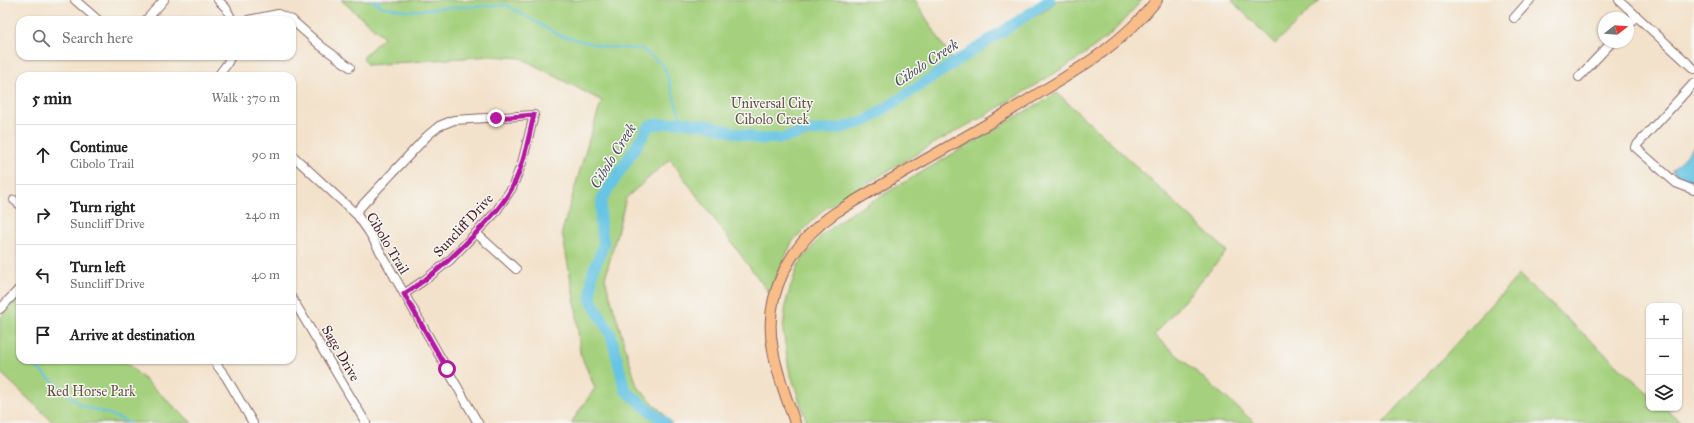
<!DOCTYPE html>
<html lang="en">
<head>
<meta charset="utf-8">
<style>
	:root { --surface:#fff; --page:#f2f2f2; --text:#222; --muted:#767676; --line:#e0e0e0 }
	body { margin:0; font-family:"IM FELL Great Primer",serif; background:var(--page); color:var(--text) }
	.controls { position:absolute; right:12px; bottom:12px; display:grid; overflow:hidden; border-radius:8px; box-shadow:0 1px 3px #0004 }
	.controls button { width:36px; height:36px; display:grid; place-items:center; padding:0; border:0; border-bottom:1px solid var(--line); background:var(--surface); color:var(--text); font:20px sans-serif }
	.compass { position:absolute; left:1598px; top:12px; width:36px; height:36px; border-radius:50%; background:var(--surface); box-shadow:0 1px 3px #0004; rotate:73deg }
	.stop { position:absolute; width:12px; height:12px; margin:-9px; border:3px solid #b5179e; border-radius:50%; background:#fff }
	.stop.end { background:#b5179e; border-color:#fff; box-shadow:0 1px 4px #0008 }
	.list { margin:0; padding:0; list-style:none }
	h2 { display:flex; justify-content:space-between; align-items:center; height:52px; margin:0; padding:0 16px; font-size:17px }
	h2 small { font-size:13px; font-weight:400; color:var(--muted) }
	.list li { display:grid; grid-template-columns:26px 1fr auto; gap:12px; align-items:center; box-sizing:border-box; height:60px; padding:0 16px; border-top:1px solid var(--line) }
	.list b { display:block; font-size:15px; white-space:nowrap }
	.list p { margin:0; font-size:13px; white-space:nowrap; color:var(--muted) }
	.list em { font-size:13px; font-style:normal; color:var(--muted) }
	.icon { flex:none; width:22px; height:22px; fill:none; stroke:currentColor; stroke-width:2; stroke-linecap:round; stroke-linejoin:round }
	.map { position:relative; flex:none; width:1694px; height:423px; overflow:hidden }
	.search { position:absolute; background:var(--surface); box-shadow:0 1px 3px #0004; left:16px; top:16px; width:280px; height:44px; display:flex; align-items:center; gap:10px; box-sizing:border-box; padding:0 14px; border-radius:12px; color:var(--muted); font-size:15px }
	.panel { position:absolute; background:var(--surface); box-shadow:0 1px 3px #0004; left:16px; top:72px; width:280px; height:292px; border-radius:12px }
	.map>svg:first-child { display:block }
	.green { fill:#a5d17e; stroke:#787854 }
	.water { fill:#66c4e4; stroke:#587288 }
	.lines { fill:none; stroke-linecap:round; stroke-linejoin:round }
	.stream { stroke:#66c4e4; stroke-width:2 }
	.river { stroke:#66c4e4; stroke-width:11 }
	.minor-casing { stroke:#856363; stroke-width:10 }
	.major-casing { stroke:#856363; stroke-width:12 }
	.minor { stroke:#fff; stroke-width:8 }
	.major { stroke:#f8bd89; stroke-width:10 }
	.route { stroke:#b5179e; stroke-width:5 }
	.labels { text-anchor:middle; stroke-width:3; stroke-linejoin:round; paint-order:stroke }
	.park-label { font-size:14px; fill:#655444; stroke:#f6f6f2 }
	.street-label { font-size:14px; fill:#4a1f2b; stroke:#f6f6f2 }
	.water-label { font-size:15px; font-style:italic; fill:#525162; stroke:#f6f6f2 }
</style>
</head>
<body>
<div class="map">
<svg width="1694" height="423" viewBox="0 0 1694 423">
	<rect width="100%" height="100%" fill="#f6f6f2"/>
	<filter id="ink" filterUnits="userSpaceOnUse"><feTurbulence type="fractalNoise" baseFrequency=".025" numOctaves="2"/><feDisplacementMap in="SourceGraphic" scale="8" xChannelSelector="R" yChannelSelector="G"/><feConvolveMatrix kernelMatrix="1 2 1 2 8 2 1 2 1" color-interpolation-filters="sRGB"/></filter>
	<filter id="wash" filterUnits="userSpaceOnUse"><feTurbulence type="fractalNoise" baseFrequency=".012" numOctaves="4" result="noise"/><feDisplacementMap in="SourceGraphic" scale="16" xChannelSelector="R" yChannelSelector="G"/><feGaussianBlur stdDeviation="0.9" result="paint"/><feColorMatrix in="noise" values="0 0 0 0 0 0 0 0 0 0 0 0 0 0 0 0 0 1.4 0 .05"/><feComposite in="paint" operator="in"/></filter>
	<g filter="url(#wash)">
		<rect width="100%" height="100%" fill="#f3e2cb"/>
		<g class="green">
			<path d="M341,0H915L954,63L1049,8L1057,0H1142L1112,33L1078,59L986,115L933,144L823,210L792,242L769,293L670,159L626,198L605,279L637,386L672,423H571L595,388L580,353L576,308L562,232L589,139L602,101L521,58L490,56L367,65L363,57L384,37Z"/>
			<path d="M1231,0H1320L1275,44Z"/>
			<path d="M1057,93L1227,251L1154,335L1255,423H807L789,369L783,330L786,302L798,265L821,236L845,217Z"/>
			<path d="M1519,275L1649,394V408H1665L1681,423H1383Z"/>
			<path d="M20,297V360H123L192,423H54L0,372V318Z"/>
		</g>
		<path class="water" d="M1694,146V182L1680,177L1672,171Z"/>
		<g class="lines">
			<g class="stream">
				<path d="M371,0L380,6L409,11L443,8L506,5L559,35L605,47L642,49L664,66L682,122"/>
				<path d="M379,0L380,6"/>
				<path d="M36,367L82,406L112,415L129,423"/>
			</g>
			<path class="river" d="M665,423L625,390L611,335L591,300L592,274L604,244L600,223L602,199L650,125L682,122L707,125L759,139L783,138L811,131L841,128L866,121L1050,0"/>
		</g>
	</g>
	<g filter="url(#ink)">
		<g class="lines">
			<g class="minor-casing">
				<g id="minor">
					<path d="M75,0L98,20"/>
					<path d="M218,0L226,8L232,20"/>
					<path d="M1619,0L1694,69"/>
					<path d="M1514,18L1530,0"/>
					<path d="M146,20L164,0"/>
					<path d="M248,20L278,14L292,20"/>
					<path d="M292,20L321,46L350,67"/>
					<path d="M1628,25L1636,16"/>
					<path d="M218,76L227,64L231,56"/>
					<path d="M1579,77L1612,42"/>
					<path d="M1694,83L1635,147L1676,183L1694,190"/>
					<path d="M292,155L357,215L369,232L478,423"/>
					<path d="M14,200L20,205"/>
					<path d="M355,213L427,136L439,126L454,120L534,115L522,163L512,188L495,213L450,260L426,279L404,294"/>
					<path d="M476,233L516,269"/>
					<path d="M292,298L366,423"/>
					<path d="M0,309L20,288"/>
					<path d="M213,360L226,377L253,423"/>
				</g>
			</g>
			<g class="major-casing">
				<path id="major" d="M795,423C787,399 777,375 773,350C762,295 791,243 835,213C899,173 966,138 1031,98C1080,68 1120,46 1157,0"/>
			</g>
			<use href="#minor" class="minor"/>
			<use href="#major" class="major"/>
		</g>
	</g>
	<g class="lines" filter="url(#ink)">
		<path class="route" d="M447,369L404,294C434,275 451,259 476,233C489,219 503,205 512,188C524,165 528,139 534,115L496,118"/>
	</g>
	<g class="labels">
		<g class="park-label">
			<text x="772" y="108">Universal City<tspan x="772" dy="16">Cibolo Creek</tspan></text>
			<text x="91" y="396">Red Horse Park</text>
		</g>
		<g class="street-label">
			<text transform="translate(463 225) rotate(-47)" y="5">Suncliff Drive</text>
			<text transform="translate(388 243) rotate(59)" y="5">Cibolo Trail</text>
			<text transform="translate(341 353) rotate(60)" y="5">Sage Drive</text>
		</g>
		<g class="water-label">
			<text transform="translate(926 63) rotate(-33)" y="5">Cibolo Creek</text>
			<text transform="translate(613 156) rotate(-58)" y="5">Cibolo Creek</text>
		</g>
	</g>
</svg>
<div class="controls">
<button>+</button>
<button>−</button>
<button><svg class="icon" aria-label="layers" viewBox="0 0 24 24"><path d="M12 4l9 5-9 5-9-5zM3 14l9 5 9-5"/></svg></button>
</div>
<svg class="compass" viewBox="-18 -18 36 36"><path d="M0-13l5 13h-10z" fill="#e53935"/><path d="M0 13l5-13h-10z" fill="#767676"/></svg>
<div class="stop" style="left:447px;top:369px"></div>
<div class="stop end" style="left:496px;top:118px"></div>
<div class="search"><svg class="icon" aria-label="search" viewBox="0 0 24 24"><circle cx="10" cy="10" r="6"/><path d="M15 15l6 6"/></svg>Search here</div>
<section class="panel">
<h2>5 min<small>Walk · 370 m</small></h2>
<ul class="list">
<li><svg class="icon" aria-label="ahead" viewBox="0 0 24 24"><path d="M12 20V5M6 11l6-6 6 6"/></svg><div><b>Continue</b><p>Cibolo Trail</p></div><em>90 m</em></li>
<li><svg class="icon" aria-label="right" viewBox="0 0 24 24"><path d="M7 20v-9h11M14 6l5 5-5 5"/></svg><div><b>Turn right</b><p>Suncliff Drive</p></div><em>240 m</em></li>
<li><svg class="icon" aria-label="left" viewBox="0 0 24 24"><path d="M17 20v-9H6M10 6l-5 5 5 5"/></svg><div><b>Turn left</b><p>Suncliff Drive</p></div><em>40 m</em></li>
<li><svg class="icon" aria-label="arrive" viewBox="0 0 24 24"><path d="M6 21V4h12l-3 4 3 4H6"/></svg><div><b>Arrive at destination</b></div></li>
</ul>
</section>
</div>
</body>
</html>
